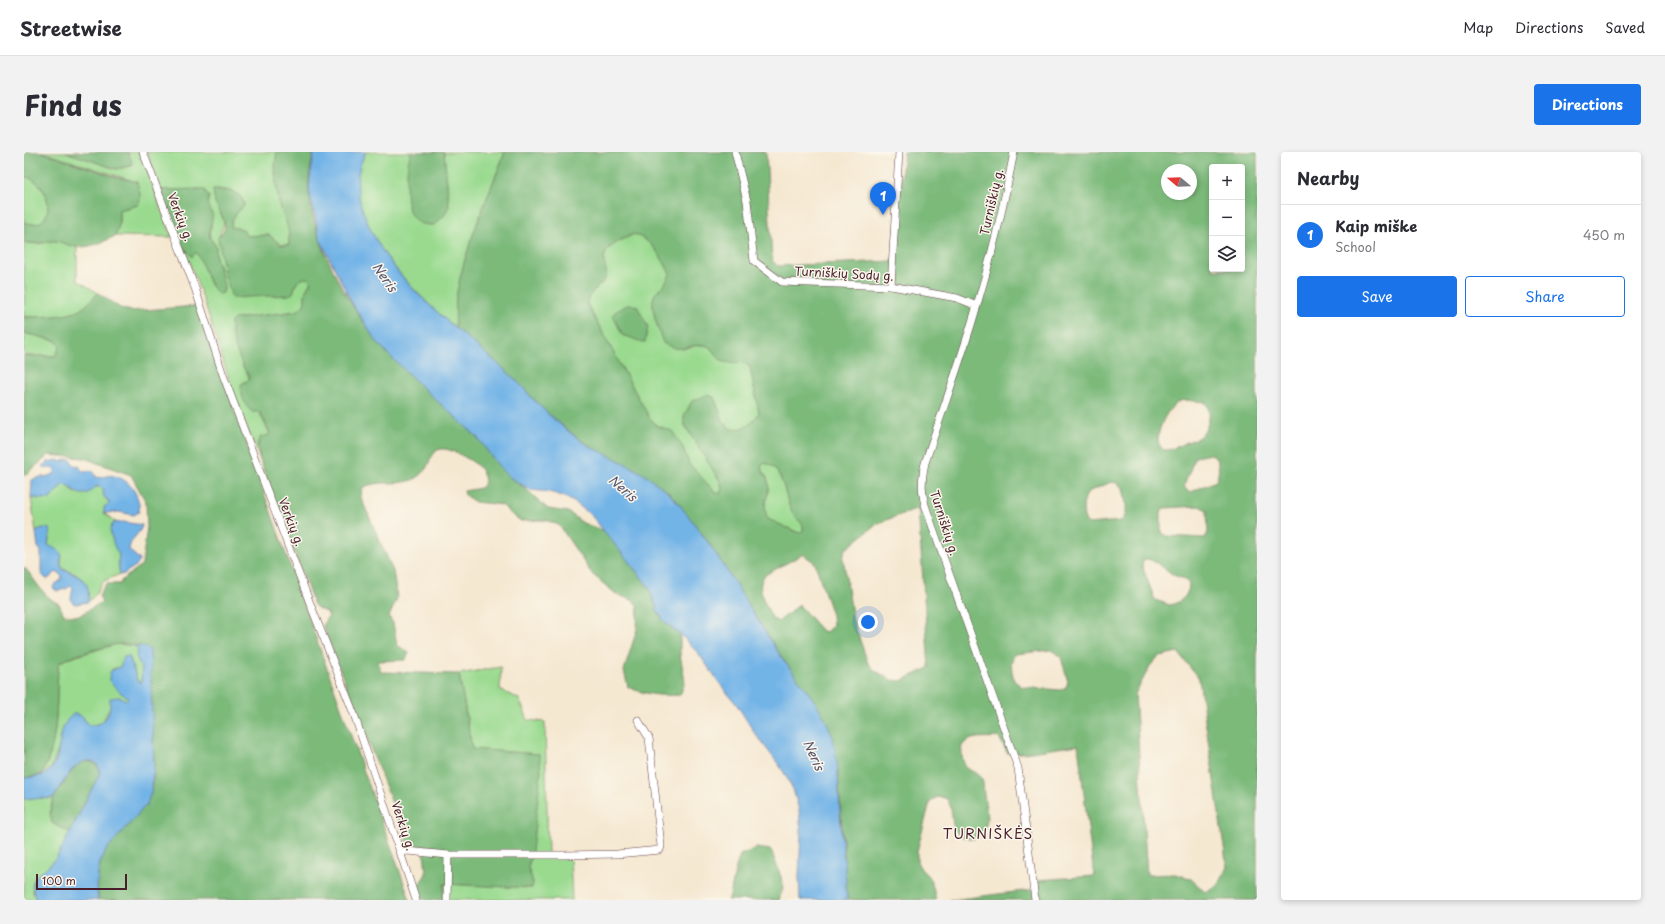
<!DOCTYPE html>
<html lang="en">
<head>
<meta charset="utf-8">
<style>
	:root { --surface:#fff; --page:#f2f2f3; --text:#2b2b33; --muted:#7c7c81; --line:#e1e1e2; --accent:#1a73e8 }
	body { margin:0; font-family:"Playpen Sans",sans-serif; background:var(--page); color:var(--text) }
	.controls { position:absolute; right:12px; top:12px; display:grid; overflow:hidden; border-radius:4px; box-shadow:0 2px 6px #0003 }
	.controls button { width:36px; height:36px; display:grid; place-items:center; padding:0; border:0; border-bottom:1px solid var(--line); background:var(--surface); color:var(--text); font:20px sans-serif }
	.compass { position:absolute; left:1137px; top:12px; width:36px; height:36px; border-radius:50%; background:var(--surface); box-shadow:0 2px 6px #0003; rotate:289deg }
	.scale { position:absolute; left:12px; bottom:10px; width:91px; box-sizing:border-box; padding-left:4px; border:2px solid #4a1f2b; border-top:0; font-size:11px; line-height:14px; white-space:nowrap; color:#4a1f2b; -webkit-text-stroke:3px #fbf7ec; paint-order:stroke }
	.you { position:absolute; left:844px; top:470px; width:14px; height:14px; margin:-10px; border:3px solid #fff; border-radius:50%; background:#1a73e8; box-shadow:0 0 0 6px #1a73e833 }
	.badge { display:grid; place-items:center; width:26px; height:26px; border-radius:50%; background:var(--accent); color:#fff; font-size:13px; font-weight:700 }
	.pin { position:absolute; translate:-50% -33px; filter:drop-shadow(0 1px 2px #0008) }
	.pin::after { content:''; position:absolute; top:21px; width:14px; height:12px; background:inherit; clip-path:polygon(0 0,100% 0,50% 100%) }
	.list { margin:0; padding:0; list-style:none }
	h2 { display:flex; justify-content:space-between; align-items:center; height:52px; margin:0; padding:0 16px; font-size:17px }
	h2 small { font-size:13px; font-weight:400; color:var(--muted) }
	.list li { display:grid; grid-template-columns:26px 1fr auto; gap:12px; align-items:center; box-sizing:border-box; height:60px; padding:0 16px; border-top:1px solid var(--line) }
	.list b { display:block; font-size:15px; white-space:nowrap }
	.list p { margin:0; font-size:13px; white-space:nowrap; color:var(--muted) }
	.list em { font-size:13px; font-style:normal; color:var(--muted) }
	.actions { display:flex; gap:8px; padding:12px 16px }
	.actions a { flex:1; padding:9px 0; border:1px solid var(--accent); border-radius:4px; text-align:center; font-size:14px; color:var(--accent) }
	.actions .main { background:var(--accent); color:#fff }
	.icon { flex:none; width:22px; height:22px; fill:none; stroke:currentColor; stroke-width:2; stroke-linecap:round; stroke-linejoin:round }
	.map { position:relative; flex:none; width:1233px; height:748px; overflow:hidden; border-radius:4px }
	header { display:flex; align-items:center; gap:24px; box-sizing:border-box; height:56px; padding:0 20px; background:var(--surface); border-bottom:1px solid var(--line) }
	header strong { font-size:19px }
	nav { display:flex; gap:22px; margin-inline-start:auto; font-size:14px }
	.intro { display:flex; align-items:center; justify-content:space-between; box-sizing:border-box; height:96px; padding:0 24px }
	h1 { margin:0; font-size:28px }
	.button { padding:10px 18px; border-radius:4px; background:var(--accent); color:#fff; font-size:14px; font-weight:700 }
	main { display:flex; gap:24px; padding:0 24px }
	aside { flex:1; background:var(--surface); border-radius:4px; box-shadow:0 2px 6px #0003 }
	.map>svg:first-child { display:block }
	.green { fill:#9ada8f; stroke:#727c5d }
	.forest { fill:#7bba7a; stroke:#626c52; fill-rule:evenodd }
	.water { fill:#73b4e7; stroke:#5e6a89 }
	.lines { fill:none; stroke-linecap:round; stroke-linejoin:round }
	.street-casing { stroke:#643d44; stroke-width:8 }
	.street { stroke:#fff; stroke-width:7 }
	.labels { text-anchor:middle; stroke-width:3; stroke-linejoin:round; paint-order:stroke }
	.street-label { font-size:12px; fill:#4a1f2b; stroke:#fbf7ec }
	.water-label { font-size:13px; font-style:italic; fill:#58536d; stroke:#fbf7ec }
	.quarter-label { font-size:14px; letter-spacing:1px; fill:#4a1f2b; stroke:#fbf7ec }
</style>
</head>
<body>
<header>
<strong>Streetwise</strong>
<nav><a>Map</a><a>Directions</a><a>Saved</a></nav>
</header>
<div class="intro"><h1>Find us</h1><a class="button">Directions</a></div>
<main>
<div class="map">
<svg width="1233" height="748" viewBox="0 0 1233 748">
	<rect width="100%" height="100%" fill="#fbf7ec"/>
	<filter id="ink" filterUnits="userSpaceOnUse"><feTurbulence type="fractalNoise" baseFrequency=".025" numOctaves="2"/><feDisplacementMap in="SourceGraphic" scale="8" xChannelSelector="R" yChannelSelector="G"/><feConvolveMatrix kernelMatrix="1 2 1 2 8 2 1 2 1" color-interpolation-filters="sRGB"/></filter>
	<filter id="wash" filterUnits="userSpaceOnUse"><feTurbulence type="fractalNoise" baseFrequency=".012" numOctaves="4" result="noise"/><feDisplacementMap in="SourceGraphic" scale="16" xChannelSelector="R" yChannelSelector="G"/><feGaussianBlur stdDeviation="0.9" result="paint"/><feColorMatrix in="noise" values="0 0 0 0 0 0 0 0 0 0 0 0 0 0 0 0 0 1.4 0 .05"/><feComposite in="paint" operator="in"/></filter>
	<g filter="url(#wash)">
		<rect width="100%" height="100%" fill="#f5e8d1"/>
		<g class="green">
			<path d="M17,0H42L92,17L108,14L104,0H116L148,85L91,84L95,73V58L114,53L113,30Z"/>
			<path d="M123,0H253L252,24L256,54L265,76V93H257L245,83L222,84L206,75C207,66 213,60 220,54C219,39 201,37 189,37L191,51L195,56L200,70L196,83L269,141C272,131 273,127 283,126L287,130C285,133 283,136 282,139C279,149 285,151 273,159L210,167L207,170L219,215L225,225V229L220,230L246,282V283L237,285L233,291L236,308L209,240L180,149L159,94L163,100H172L177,108L186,133L200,138L197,125L196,116L192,106V94L186,86L185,80L187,75L188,62L184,57L179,37L137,38Z"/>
			<path d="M342,0H387L386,3L425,53L420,0H481C463,47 441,95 432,145C431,155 432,166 431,176C390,141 306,60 342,0Z"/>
			<path d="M0,24C33,33 31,82 0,70Z"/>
			<path d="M610,82C628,88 638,105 646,122L644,128L630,144L658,197C664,196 674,192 680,193C689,194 691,205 699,209C709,214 716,205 726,215L735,261C728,273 721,278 706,278L699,269L690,245L660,272L696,329L698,336L696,342L691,340L665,312L658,294L639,275L633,274L625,265L563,152C563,141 575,135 580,127C584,122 581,118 580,113C577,95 597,89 610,82Z"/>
			<path d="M29,88L53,95V128L74,141C68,147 63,154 56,158C46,165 13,165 0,165L1,134H0V90C11,93 19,92 29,88Z"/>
			<path d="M0,181L32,189L36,194L32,204H0Z"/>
			<path d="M740,311C760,314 760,345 768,360C771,367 783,372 778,380L775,381L744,368C736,350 747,343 744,329C743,324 738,321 737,315Z"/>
			<path d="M42,332L51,341L68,338L71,335C83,335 77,339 81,346C82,348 84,349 86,351L80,361L93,371H89L88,386L95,403L94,410L96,422L78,430L72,442L64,450C65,442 60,428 53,423C43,417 34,420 38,404L24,393L26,381L15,377L12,380L7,346L22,347L32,340L37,333Z"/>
			<path d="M92,492L111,494L114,498L112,504L118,517L117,531L113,528L106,506L98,511L96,515L88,517L97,541L104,545L103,549L95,545C92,549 88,552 86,555C79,568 81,574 64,573L59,565L36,592L28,615L17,623C35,593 32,550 34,516L35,511L43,507Z"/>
			<path d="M477,515L476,538L495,547L504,568L521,570L524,704H546L548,748H419L420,732L508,736L509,730L504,716L508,699L448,597L435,522Z"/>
			<path d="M14,645L24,647L30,645L27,654L32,674L46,680C40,691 36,704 27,713C22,718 11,722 9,730C7,736 10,743 12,748H0V647Z"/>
		</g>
		<g class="forest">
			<path d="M0,0H17L92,25L113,30L116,42V48L114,53L95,58V73L91,84C80,90 65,96 52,95C44,94 35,88 28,89C17,90 11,93 0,90V70C31,82 33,33 0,24Z"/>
			<path d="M42,0H104L109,13L92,17Z"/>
			<path d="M253,0H290C287,13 284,27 285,40C291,98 327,157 363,201L452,284L482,322L501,336L524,357L544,360L559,371L581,379L625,435L634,460L639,468L656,483V502L661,530L656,543C638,544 621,543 604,535L600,519L613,477L614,454L608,448L592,442L568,422L535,373L522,368L497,369L487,362L478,353L451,350L441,343L440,339L457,336L461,330C460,318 453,312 444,307C395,278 418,320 385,329C370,333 352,328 338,336L337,346L369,419L373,446L365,465L369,471L373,493L385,501L381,508L354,509L357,520L435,522L448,597L515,602L517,619L508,699L504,716L509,730L508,736L420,732L419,748H399L394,734L402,722L400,698L384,692L299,474L302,467L305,465L303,460L295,457L290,453L236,308C235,300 232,292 237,285L245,283L246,281L236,260H229C220,256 217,241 217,232L225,228C226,222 221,220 219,214C214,204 205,181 207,170L210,167L273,159C285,151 279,149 282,139C283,136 285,133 287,130L283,126C273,127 272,131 269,141L265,143L208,146L200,119L194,85C209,75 195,60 191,50C190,46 190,41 189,37C202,38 219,38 220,54C213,60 207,66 207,75L219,77L222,84L245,83L257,93H265C266,73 261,71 256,54C252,38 249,15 253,0Z"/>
			<path d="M387,0H420L425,54L420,64L410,73C402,73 396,73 390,67C378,56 382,14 387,0Z"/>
			<path d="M481,0H742L748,108L753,114L869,109L880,0H1233V748H926L1015,737L1014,728L1070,724L1054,593L1000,601H983L975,585C964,587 946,582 938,594C937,596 938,600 938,603C940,622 951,616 958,628C960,632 959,639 960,643C962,656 968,678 953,686C946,689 935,685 931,678C926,668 930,655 922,646L913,645L906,650L893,699V710L897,717L907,727L912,748H823L814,619L807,580L798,563L755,501L679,383L648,344L640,337L601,312L572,298L556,288L520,258L493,230L431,176C432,166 431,155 432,145C441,95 463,47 481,0ZM1188,15H1218V117H1188ZM1143,18H1167V42H1143ZM610,82C628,88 638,105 646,122C643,131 637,135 631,142C624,153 635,179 639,191C658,202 661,193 678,193C688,192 690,203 697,208C707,215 715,205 726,215L735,261C727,273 721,278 706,277L699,269L690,245L683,243L668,249L660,264V272L696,329L698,336L696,342L691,340L665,312L658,294L648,279L633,274L625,265L563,152C563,139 578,135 582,125C584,115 576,108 583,98C588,91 602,86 610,82ZM1160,248L1181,250C1189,261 1185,276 1175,285C1171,288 1165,289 1161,291C1151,295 1147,300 1137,297C1136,294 1134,291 1134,288C1134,274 1146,250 1160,248ZM1187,302C1196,305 1196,321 1192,329L1167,340L1163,339L1160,334L1171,305ZM740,311C760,314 760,345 768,360C771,367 783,372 778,380L775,381L744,367C736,350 747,343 744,329C743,324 738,321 737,315ZM1087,330L1093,331L1099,336C1101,347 1106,362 1097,369L1064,372C1057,366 1058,347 1064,340ZM1175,354L1183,358L1184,380L1182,385L1179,386L1143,384L1137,380V361L1140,356ZM894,356L905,516L877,529L867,528L849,517L844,511L829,469L819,405L821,398L852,372ZM779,402L791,411L808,463L809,473L802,480L798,479L775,453L754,470L748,466C742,452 730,436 741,423ZM1124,407C1133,410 1141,417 1148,422C1153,425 1160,426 1163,429C1168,434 1162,445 1157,448C1154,451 1149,452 1146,453L1131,448L1118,414L1119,408ZM1027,498L1037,505L1044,530L1041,537L1036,538L999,535L990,529C988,519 985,510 991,502ZM1154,500L1175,527L1203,715L1194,733L1181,740L1166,726L1151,722L1123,723L1111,542L1126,514L1135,504Z"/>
			<path d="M180,37L185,45C181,58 186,53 188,62C190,69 183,79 186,86C187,89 190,91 192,94C193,97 191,102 192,106C194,114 203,134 199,141L194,142C182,131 181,114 172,100L168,105L159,94L137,38Z"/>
			<path d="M74,141L96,156L107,159L173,154L386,748H74C73,730 73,713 82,697C86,691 92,686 97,681C119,655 128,650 130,614L125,498C118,493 104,492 95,492C85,493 43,505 35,511L34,516C32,550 35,593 17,623L0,626V415C12,428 18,444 35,452L40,463L55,464L78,450L75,443L82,432H96L98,428L118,413L123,375L122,350L107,323L60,306L25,303L0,324V204H32L36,194L32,189L0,181V165C13,165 46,165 56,158C63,154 68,147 74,141Z"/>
			<path d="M605,152L613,154L624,175L621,190C613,190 607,184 599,184L590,166L589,163L591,160Z"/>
			<path d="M61,609C70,610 74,611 76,621L46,680L28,671L26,661L30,645L52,613Z"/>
			<path d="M733,696L747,698L757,725L759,736L755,748H704L706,744L712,715L716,703Z"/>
		</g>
		<g class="water">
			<path d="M290,0H342C331,19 332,39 339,59C365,134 438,177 493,229C500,236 505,243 512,250C526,264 542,278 559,290C568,296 578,300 588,305C611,316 637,331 654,351C693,397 721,450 754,500C772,527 798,552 808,583C816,612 814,643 817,673C819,698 822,723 823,748H776L775,725L777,680L775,658L769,637L758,617L730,580L713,553L696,532L675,502L660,486L639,468L634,460L625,435L567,363L553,352L539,344L525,340L507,338L487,326L477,317L452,284L400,237L363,201L350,186L328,151L296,87L285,39L286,25Z"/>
			<path d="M34,308L37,310L41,308H47L50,313L55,314L58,319L63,320L65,318L69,319L72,325C78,327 84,322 90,324C106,327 117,345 115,360L110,363L95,360L80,361V355L86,351L79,343L80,338L74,334C68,336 73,334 68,338C59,346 52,341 45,334L38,333L26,347L7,346L8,328C16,323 24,327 32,320L28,316H21L18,314L24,310Z"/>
			<path d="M99,370L118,373C117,382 106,385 105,398L116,408L113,413L98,423L96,422L94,410L95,403C90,396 88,386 86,378L89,371Z"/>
			<path d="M18,376L26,377L24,393C28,395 35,398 37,402C39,406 34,412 39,417C40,419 44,419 47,421C62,427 66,433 64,450L51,452L48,450L47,446L49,436L46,434L42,437L33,439L29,436L30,433L36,429L38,425L36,422L32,420L24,427L21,426L17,421V399L14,395L12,380Z"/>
			<path d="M111,494L121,495L126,498L130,614L127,640L123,652L83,697L75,713L73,731L74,748H12C2,721 19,723 33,705L76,621C75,615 73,610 67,609C49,607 39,633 30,645C21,648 10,645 0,647V626C5,625 11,625 16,624C39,617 32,588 41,572C43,567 47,564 51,561L59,565L64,573C81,575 87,562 86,546L95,545L103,548L104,545L97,541L85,529C86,517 86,519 96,515L100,505L105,504L113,528L117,531L118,517L112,504L114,498Z"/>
		</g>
	</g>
	<g filter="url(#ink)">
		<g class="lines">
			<g class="street-casing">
				<g id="street">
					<path d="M119,0L171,136L199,223L287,454L330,562L392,748"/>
					<path d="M711,0L723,49L730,109L758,130L867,134L933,146L953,154"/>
					<path d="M990,0C980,52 968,103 953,153C938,206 918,259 901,311C897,329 897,342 903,359L994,616L1011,748"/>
					<path d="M867,134L875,0"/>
					<path d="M375,700L383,699L424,703H540L593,702L636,698L637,694L625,586L614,568"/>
					<path d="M423,748L424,703"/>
				</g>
			</g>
			<use href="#street" class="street"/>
		</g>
	</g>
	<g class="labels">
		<g class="street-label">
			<text transform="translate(968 50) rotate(-77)" y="4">Turniškių g.</text>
			<text transform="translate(156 65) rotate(69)" y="4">Verkių g.</text>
			<text transform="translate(820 122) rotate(3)" y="4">Turniškių Sodų g.</text>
			<text transform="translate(267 370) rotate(69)" y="4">Verkių g.</text>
			<text transform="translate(920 371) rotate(72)" y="4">Turniškių g.</text>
			<text transform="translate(379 674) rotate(72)" y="4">Verkių g.</text>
		</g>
		<g class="water-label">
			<text transform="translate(361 125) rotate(55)" y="5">Neris</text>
			<text transform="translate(599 336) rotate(41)" y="5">Neris</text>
			<text transform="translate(790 603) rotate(66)" y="5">Neris</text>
		</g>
		<g class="quarter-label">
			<text x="964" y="687">TURNIŠKĖS</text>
		</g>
	</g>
</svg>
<div class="controls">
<button>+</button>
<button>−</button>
<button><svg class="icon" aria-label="layers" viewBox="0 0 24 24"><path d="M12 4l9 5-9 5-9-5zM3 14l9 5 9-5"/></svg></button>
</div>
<svg class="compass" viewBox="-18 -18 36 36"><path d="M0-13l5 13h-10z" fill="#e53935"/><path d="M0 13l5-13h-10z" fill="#7c7c81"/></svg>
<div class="scale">100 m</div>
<div class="you"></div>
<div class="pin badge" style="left:859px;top:63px">1</div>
</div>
<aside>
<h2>Nearby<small></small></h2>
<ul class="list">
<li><span class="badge">1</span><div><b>Kaip miške</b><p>School</p></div><em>450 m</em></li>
</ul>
<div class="actions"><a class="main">Save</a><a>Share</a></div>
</aside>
</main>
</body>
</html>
